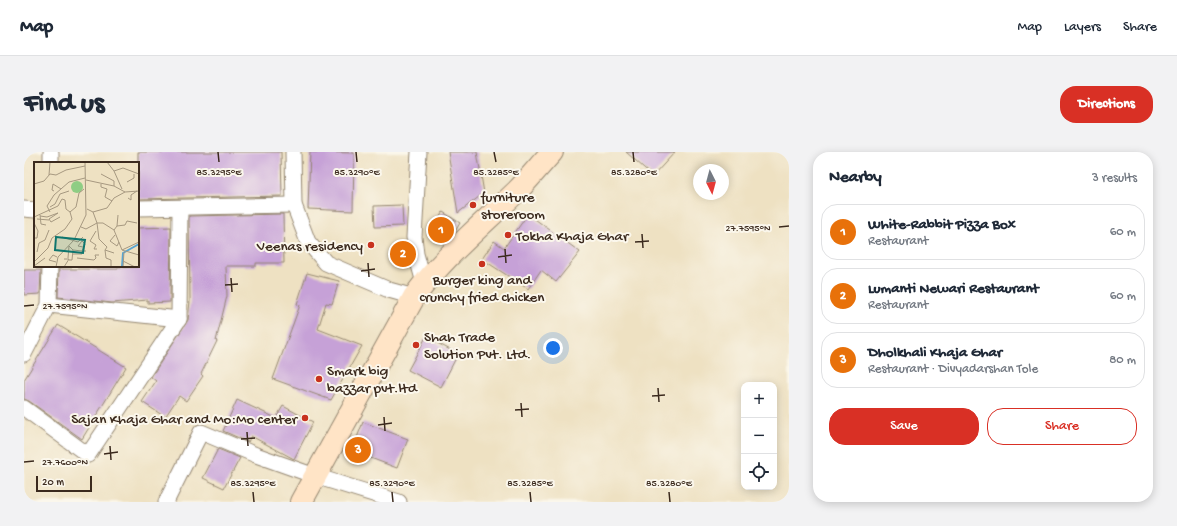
<!DOCTYPE html>
<html lang="en">
<head>
<meta charset="utf-8">
<style>
	:root { --surface:#fff; --page:#f2f2f3; --text:#1f2937; --muted:#747a83; --line:#e0e1e3; --accent:#d93025 }
	body { margin:0; font-family:"Gochi Hand",sans-serif; background:var(--page); color:var(--text) }
	.controls { position:absolute; right:12px; bottom:12px; display:grid; overflow:hidden; border-radius:8px; box-shadow:0 2px 10px #0003 }
	.controls button { width:36px; height:36px; display:grid; place-items:center; padding:0; border:0; border-bottom:1px solid var(--line); background:var(--surface); color:var(--text); font:20px sans-serif }
	.compass { position:absolute; left:669px; top:12px; width:36px; height:36px; border-radius:50%; background:var(--surface); box-shadow:0 2px 10px #0003; rotate:174deg }
	.scale { position:absolute; left:12px; bottom:10px; width:56px; box-sizing:border-box; padding-left:4px; border:2px solid #3b2a1e; border-top:0; font-size:11px; line-height:14px; white-space:nowrap; color:#3b2a1e; -webkit-text-stroke:3px #fbf7ec; paint-order:stroke }
	.you { position:absolute; left:529px; top:196px; width:14px; height:14px; margin:-10px; border:3px solid #fff; border-radius:50%; background:#1a73e8; box-shadow:0 0 0 6px #1a73e833 }
	.badge { display:grid; place-items:center; width:26px; height:26px; border-radius:50%; background:var(--accent); color:#fff; font-size:13px; font-weight:700 }
	.pin { position:absolute; translate:-50% -50%; border:2px solid #fff; box-shadow:0 1px 4px #0006 }
	.list { margin:0; padding:0; list-style:none }
	h2 { display:flex; justify-content:space-between; align-items:center; height:52px; margin:0; padding:0 16px; font-size:17px }
	h2 small { font-size:13px; font-weight:400; color:var(--muted) }
	.list li { display:grid; grid-template-columns:26px 1fr auto; gap:12px; align-items:center; box-sizing:border-box; height:56px; margin:0 8px 8px; padding:0 8px; border:1px solid var(--line); border-radius:16px }
	.list b { display:block; font-size:15px; white-space:nowrap }
	.list p { margin:0; font-size:13px; white-space:nowrap; color:var(--muted) }
	.list em { font-size:13px; font-style:normal; color:var(--muted) }
	.actions { display:flex; gap:8px; padding:12px 16px }
	.actions a { flex:1; padding:9px 0; border:1px solid var(--accent); border-radius:16px; text-align:center; font-size:14px; color:var(--accent) }
	.actions .main { background:var(--accent); color:#fff }
	.icon { flex:none; width:22px; height:22px; fill:none; stroke:currentColor; stroke-width:2; stroke-linecap:round; stroke-linejoin:round }
	.map { position:relative; flex:none; width:765px; height:350px; overflow:hidden; border-radius:16px }
	header { display:flex; align-items:center; gap:24px; box-sizing:border-box; height:56px; padding:0 20px; background:var(--surface); border-bottom:1px solid var(--line) }
	header strong { font-size:19px }
	nav { display:flex; gap:22px; margin-inline-start:auto; font-size:14px }
	.intro { display:flex; align-items:center; justify-content:space-between; box-sizing:border-box; height:96px; padding:0 24px }
	h1 { margin:0; font-size:28px }
	.button { padding:10px 18px; border-radius:16px; background:var(--accent); color:#fff; font-size:14px; font-weight:700 }
	main { display:flex; gap:24px; padding:0 24px }
	aside { flex:1; background:var(--surface); border-radius:16px; box-shadow:0 2px 10px #0003 }
	.map>svg:first-child { display:block }
	.building { fill:#c6a1d7 }
	.lines { fill:none; stroke-linecap:round; stroke-linejoin:round }
	.minor-casing { stroke:#948670; stroke-width:17 }
	.secondary-casing { stroke:#948670; stroke-width:24 }
	.minor { stroke:#fff; stroke-width:15 }
	.secondary { stroke:#ffe4c6; stroke-width:22 }
	.ticks { fill:none; stroke:#3b2a1e; stroke-width:1.5 }
	.poi-dot { fill:#c8321e; stroke:#fbf7ec; stroke-width:1.5 }
	.labels { text-anchor:middle; stroke-width:4; stroke-linejoin:round; paint-order:stroke }
	.poi-label { font-size:15px; fill:#3b2a1e; stroke:#fbf7ec; text-anchor:start }
	.inset-river { fill:none; stroke:#59a5d2; stroke-width:2 }
	.inset-road { fill:none; stroke:#a69880; stroke-width:1 }
	.view { fill:#0f766e; fill-opacity:0.15; stroke:#0f766e; stroke-width:2 }
	.inset-edge { fill:none; stroke:#3b2a1e; stroke-width:2 }
	.ticks-label { font-size:10px; text-anchor:middle; fill:#3b2a1e; stroke:#fbf7ec; stroke-width:4; stroke-linejoin:round; paint-order:stroke }
</style>
</head>
<body>
<header>
<strong>Map</strong>
<nav><a>Map</a><a>Layers</a><a>Share</a></nav>
</header>
<div class="intro"><h1>Find us</h1><a class="button">Directions</a></div>
<main>
<div class="map">
<svg width="765" height="350" viewBox="0 0 765 350">
	<rect width="100%" height="100%" fill="#fbf7ec"/>
	<filter id="ink" filterUnits="userSpaceOnUse"><feTurbulence type="fractalNoise" baseFrequency=".025" numOctaves="2"/><feDisplacementMap in="SourceGraphic" scale="8" xChannelSelector="R" yChannelSelector="G"/><feConvolveMatrix kernelMatrix="1 2 1 2 8 2 1 2 1" color-interpolation-filters="sRGB"/></filter>
	<filter id="wash" filterUnits="userSpaceOnUse"><feTurbulence type="fractalNoise" baseFrequency=".012" numOctaves="4" result="noise"/><feDisplacementMap in="SourceGraphic" scale="16" xChannelSelector="R" yChannelSelector="G"/><feGaussianBlur stdDeviation="0.9" result="paint"/><feColorMatrix in="noise" values="0 0 0 0 0 0 0 0 0 0 0 0 0 0 0 0 0 1.4 0 .05"/><feComposite in="paint" operator="in"/></filter>
	<g filter="url(#wash)">
		<rect width="100%" height="100%" fill="#eee1c2"/>
		<g id="blocks">
			<g class="building">
				<path d="M114,0H257L258,44L114,47Z"/>
				<path d="M286,0L330,1L329,59L284,57Z"/>
				<path d="M424,0H453L460,41L434,61Z"/>
				<path d="M602,0H651L629,24Z"/>
				<path d="M378,53L379,74L351,75L350,54Z"/>
				<path d="M419,60L436,71L429,83L420,91L405,81Z"/>
				<path d="M259,62L260,111H232V114H202L203,144L192,189H193L177,222L179,224L162,249L155,244L141,265L118,250L132,229L127,225L164,168L166,149L165,64Z"/>
				<path d="M504,62L556,100L532,130L517,118L504,137L458,107L470,89L480,96Z"/>
				<path d="M147,75L146,150L124,151V148L88,151L34,145L35,117H94V116L114,115V76Z"/>
				<path d="M0,118H17L16,142L0,143Z"/>
				<path d="M283,121L315,129L308,152L302,151L294,177L338,194L307,248L249,227L276,153L273,152Z"/>
				<path d="M34,173L102,215L58,287L5,249L0,247V228Z"/>
				<path d="M402,185L434,202L417,235L384,218Z"/>
				<path d="M213,248L252,266L259,254L289,270L270,307L227,284L224,290L199,279Z"/>
				<path d="M339,270L384,287L373,316L328,299Z"/>
				<path d="M194,297L216,306L200,336L179,326Z"/>
			</g>
		</g>
	</g>
	<g filter="url(#ink)">
		<use href="#blocks" fill-opacity="0" stroke="#948670" stroke-width="1"/>
		<g class="lines">
			<g class="minor-casing">
				<g id="minor">
					<path d="M269,0L270,53L284,90L302,111L365,138L390,145"/>
					<path d="M395,0L390,85L392,102L400,131"/>
					<path d="M27,11V0"/>
					<path d="M114,56L270,53"/>
					<path d="M0,57L11,58"/>
					<path d="M155,167L156,56"/>
					<path d="M0,202L25,153L26,114"/>
					<path d="M0,256L64,303L155,167L25,153"/>
					<path d="M142,350L177,280L232,303L291,324L375,350"/>
				</g>
			</g>
			<g class="secondary-casing">
				<path id="secondary" d="M277,350L390,145C419,105 458,73 493,39C505,27 516,13 528,0"/>
			</g>
			<use href="#minor" class="minor"/>
			<use href="#secondary" class="secondary"/>
		</g>
	</g>
	<path class="ticks" d="M194,0L195,10M332,0L333,10M470,0L472,10M609,0L610,10M755,75L765,74M618,82L619,96M611,90L625,89M481,97L482,111M474,105L488,103M344,111L345,125M337,119L351,117M207,126L208,140M201,133L214,132M0,154L10,153M634,236L635,250M628,244L641,243M497,251L498,265M491,258L505,257M360,265L361,279M354,273L368,271M223,280L224,294M217,287L231,286M86,294L87,308M80,302L94,300M0,310L10,309M229,340L230,350M368,340L369,350M506,340L507,350M645,340L646,350"/>
	<g class="poi-dot">
		<circle cx="449" cy="53" r="4"/>
		<circle cx="484" cy="83" r="4"/>
		<circle cx="347" cy="93" r="4"/>
		<circle cx="458" cy="112" r="4"/>
		<circle cx="392" cy="193" r="4"/>
		<circle cx="295" cy="227" r="4"/>
		<circle cx="281" cy="266" r="4"/>
	</g>
	<g class="labels">
		<g class="poi-label">
			<text x="457" y="49">furniture<tspan x="457" dy="17">storeroom</tspan></text>
			<text x="492" y="88">Tokha Khaja Ghar</text>
			<text x="339" y="98" text-anchor="end">Veenas residency</text>
			<text x="458" y="132" text-anchor="middle">Burger king and<tspan x="458" dy="17">crunchy fried chicken</tspan></text>
			<text x="400" y="189">Shah Trade<tspan x="400" dy="17">Solution Pvt. Ltd.</tspan></text>
			<text x="303" y="223">Smark big<tspan x="303" dy="17">bazzar pvt.ltd</tspan></text>
			<text x="273" y="271" text-anchor="end">Sajan Khaja Ghar and Mo:Mo center</text>
		</g>
	</g>
	<g transform="translate(10 10)">
		<rect width="105" height="105" fill="#eee1c2"/>
		<path d="M37 25a6 6 0 1 1 12 0a6 6 0 1 1-12 0Z" fill="#8fcd84"/>
		<path class="inset-river" d="M88,105L89,91L105,82"/>
		<path class="inset-road" d="M73,0L80,9L89,6L105,12M80,9L88,27M67,12L80,19V24M15,13L16,0M52,18L80,24L91,30M93,20L100,16V12M0,22L10,19L16,12L22,13L32,8L51,4M67,22V25L73,27L71,35L78,39M20,29L18,28L19,22L27,27M94,36L97,38V33L103,29M16,45L21,42L26,32L35,29M53,47L59,50L73,46L80,36L91,30L105,29M16,50L13,44L20,33L35,20L51,16M59,50L63,61H69L80,68L83,64M6,53L7,62L12,63M84,53L83,64L91,63L93,59L103,61M6,54L13,55L24,51L15,57M0,55L24,44L28,37L31,38L32,47L36,50L42,45L45,31L50,27M3,57L15,58M15,57L17,60L26,55M0,61L4,69L3,76H0M63,61L65,77L73,85L71,88L80,91M47,65L52,67L63,61M80,68L88,88L105,93M62,69L56,79L62,83L60,87H63M81,73L76,79L83,84L85,80M28,75L44,80L49,75M49,85L44,84L48,79L51,82L48,89H52M71,88L72,96L77,98V105M88,88L105,80M3,90L5,81L11,78L15,68M39,92H48V89L39,88M34,96L35,84M43,96L60,98L62,96L61,93H65M30,97H35L30,105M35,98H38L39,88L35,84M89,99L101,105M0,100L14,86L18,76L31,67L38,57L36,50M22,100L15,98L19,93L23,95M0,104L11,96M22,105L24,95L40,78L52,53L51,0M89,105L90,90"/>
		<path class="view" d="M22,75L51,78L49,91L21,88Z"/>
		<rect width="105" height="105" class="inset-edge"/>
	</g>
	<g class="ticks-label">
		<text x="195" y="23">85.3295°E</text>
		<text x="333" y="23">85.3290°E</text>
		<text x="472" y="23">85.3285°E</text>
		<text x="610" y="23">85.3280°E</text>
		<text x="724" y="79">27.7595°N</text>
		<text x="41" y="157">27.7595°N</text>
		<text x="41" y="313">27.7600°N</text>
		<text x="229" y="334">85.3295°E</text>
		<text x="368" y="334">85.3290°E</text>
		<text x="506" y="334">85.3285°E</text>
		<text x="645" y="334">85.3280°E</text>
	</g>
</svg>
<div class="controls">
<button>+</button>
<button>−</button>
<button><svg class="icon" aria-label="locate" viewBox="0 0 24 24"><circle cx="12" cy="12" r="6"/><path d="M12 2v4M12 18v4M2 12h4M18 12h4"/></svg></button>
</div>
<svg class="compass" viewBox="-18 -18 36 36"><path d="M0-13l5 13h-10z" fill="#e53935"/><path d="M0 13l5-13h-10z" fill="#747a83"/></svg>
<div class="scale">20 m</div>
<div class="you"></div>
<div class="pin badge" style="left:417px;top:78px;background:#e8710a">1</div>
<div class="pin badge" style="left:379px;top:102px;background:#e8710a">2</div>
<div class="pin badge" style="left:334px;top:298px;background:#e8710a">3</div>
</div>
<aside>
<h2>Nearby<small>3 results</small></h2>
<ul class="list">
<li><span class="badge" style="background:#e8710a">1</span><div><b>White-Rabbit Pizza Box</b><p>Restaurant</p></div><em>60 m</em></li>
<li><span class="badge" style="background:#e8710a">2</span><div><b>Lumanti Newari Restaurant</b><p>Restaurant</p></div><em>60 m</em></li>
<li><span class="badge" style="background:#e8710a">3</span><div><b>Dholkhali Khaja Ghar</b><p>Restaurant · Divyadarshan Tole</p></div><em>80 m</em></li>
</ul>
<div class="actions"><a class="main">Save</a><a>Share</a></div>
</aside>
</main>
</body>
</html>
